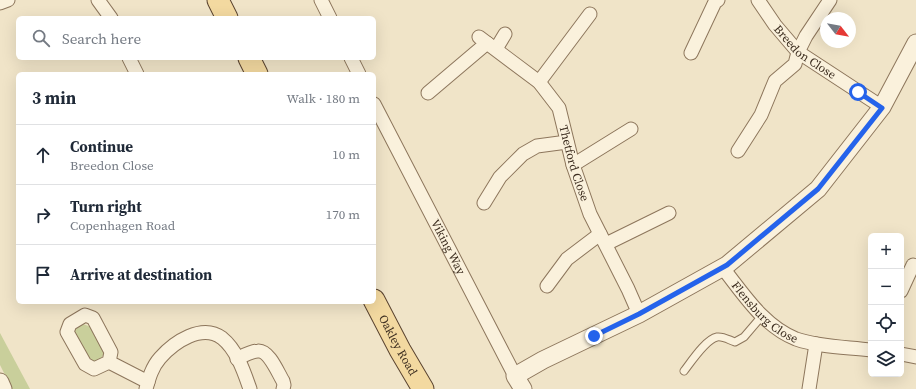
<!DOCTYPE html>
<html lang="en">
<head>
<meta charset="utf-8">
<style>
	:root { --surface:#fff; --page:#f2f2f3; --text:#1f2937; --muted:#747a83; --line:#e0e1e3 }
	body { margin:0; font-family:"Source Serif 4",serif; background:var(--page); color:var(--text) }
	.controls { position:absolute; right:12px; bottom:12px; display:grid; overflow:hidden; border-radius:6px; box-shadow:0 4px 16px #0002 }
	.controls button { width:36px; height:36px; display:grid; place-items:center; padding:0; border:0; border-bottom:1px solid var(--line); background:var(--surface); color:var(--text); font:20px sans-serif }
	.compass { position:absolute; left:820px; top:12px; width:36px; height:36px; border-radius:50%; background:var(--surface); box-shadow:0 4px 16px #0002; rotate:121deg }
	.stop { position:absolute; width:12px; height:12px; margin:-9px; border:3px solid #2563eb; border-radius:50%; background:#fff }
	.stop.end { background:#2563eb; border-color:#fff; box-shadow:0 1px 4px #0008 }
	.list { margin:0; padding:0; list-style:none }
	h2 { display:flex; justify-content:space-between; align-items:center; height:52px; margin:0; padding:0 16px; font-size:17px }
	h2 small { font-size:13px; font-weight:400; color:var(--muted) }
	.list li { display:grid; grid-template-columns:26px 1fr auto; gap:12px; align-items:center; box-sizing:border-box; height:60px; padding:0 16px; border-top:1px solid var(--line) }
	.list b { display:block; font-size:15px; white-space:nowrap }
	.list p { margin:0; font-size:13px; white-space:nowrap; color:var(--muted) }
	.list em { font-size:13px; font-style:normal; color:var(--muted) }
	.icon { flex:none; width:22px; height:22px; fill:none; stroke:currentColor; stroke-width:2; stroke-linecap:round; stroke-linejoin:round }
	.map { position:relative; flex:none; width:916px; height:389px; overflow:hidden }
	.search { position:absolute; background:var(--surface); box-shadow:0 4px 16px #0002; left:16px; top:16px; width:360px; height:44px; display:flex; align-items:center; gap:10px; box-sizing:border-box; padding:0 14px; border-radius:6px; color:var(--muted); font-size:15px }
	.panel { position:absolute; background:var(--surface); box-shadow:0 4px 16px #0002; left:16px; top:72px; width:360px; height:232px; border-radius:6px }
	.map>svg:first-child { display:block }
	.green { fill:#c9cf9b }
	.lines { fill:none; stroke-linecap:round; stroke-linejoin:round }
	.service-casing { stroke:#8d765c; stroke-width:9 }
	.minor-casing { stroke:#8d765c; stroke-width:15 }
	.tertiary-casing { stroke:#8d765c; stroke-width:19 }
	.primary-casing { stroke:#5b4430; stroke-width:23 }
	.service { stroke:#faf1dc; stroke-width:7 }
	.minor { stroke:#faf1dc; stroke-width:13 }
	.tertiary { stroke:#faf1dc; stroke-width:17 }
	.primary { stroke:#f3d9a0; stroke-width:21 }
	.route { stroke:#2563eb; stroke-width:5 }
	.labels { text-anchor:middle; stroke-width:3; stroke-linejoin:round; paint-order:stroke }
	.street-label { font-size:12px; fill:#3d2e20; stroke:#f7eed8 }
</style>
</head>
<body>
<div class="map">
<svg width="916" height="389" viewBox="0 0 916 389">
	<rect width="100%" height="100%" fill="#f0e4c8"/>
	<g class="green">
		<path d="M83,324L91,327L104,353C101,360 96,364 88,360L74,337V331L79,326Z"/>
		<path d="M0,333L30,389H12L0,365Z"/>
	</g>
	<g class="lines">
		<g class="service-casing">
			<path id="service" d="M684,371C691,362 706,339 717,337C723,336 729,340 735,342L744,337L762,316"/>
		</g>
		<g class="minor-casing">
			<g id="minor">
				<path d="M98,0L111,18"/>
				<path d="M321,0L330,18"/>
				<path id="s1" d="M758,0L775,25L798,52L882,107"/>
				<path d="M0,3L8,0"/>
				<path id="s2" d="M479,37L539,82L559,108L573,165L590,214L628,289L639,314"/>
				<path d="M496,49L505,34"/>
				<path d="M691,53L715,2L718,0"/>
				<path d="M129,58L137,74"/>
				<path d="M351,58L359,74"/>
				<path d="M539,82L590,14"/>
				<path d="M428,93L487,43"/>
				<path id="s3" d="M374,104L515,376"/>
				<path d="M738,151L761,115L775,81L795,64L798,52L806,36L830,0"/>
				<path d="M573,165L631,129"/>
				<path d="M484,203L500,177L523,154L537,146L567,142"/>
				<path d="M606,244L669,213"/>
				<path id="s4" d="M722,267C743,293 763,326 796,339C819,347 847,347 871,350"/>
				<path d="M547,286L567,259L600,234"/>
				<path d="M901,291L913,265"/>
				<path d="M901,354L916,357"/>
				<path d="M237,359C243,356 251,351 258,351C269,350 278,373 283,381L284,385L283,389"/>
				<path d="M109,362L111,352L93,318L85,315L70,324L67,332L85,364L94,369L109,362L148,382"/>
				<path d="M146,389C149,378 152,367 160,358C174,342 202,323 222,338C237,350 244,372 250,389"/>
				<path d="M809,389L816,344"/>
			</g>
		</g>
		<g class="tertiary-casing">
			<g id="tertiary">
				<path d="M0,382L3,389"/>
				<path d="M523,389L515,376L543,360L639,314L727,265L818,189L882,107L916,43"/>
			</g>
		</g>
		<g class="primary-casing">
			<g id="primary">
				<path d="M218,0L227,18"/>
				<path d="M249,58L257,74"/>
				<path id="s5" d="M374,300L400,350L423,389"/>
			</g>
		</g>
		<use href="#service" class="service"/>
		<use href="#minor" class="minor"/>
		<use href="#tertiary" class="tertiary"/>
		<use href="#primary" class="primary"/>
	</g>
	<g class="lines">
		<path class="route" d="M594,336L639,314L727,265L818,189L882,108L858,92"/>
	</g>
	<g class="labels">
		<g class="street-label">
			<text dy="4" stroke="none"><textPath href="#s1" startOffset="71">Breedon Close</textPath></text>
			<text dy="4" stroke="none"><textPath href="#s2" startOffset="165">Thetford Close</textPath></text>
			<text dy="4" stroke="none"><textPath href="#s3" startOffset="161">Viking Way</textPath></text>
			<text dy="4" stroke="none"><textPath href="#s4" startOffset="63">Flensburg Close</textPath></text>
			<text dy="4" stroke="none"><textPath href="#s5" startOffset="51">Oakley Road</textPath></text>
		</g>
	</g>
</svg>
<div class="controls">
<button>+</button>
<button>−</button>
<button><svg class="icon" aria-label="locate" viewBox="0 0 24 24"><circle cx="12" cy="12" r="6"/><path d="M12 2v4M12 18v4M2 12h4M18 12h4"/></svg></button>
<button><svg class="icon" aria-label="layers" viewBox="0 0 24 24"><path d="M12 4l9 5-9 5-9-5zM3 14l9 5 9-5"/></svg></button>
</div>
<svg class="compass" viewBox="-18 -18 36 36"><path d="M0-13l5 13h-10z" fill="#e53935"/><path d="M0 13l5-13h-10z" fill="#747a83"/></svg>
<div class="stop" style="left:858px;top:92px"></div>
<div class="stop end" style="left:594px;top:336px"></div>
<div class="search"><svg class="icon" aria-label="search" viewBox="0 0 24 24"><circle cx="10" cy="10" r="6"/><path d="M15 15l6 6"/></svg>Search here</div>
<section class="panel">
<h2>3 min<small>Walk · 180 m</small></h2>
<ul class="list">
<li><svg class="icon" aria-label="ahead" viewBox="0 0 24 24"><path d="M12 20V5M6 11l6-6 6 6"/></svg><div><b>Continue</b><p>Breedon Close</p></div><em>10 m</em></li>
<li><svg class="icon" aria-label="right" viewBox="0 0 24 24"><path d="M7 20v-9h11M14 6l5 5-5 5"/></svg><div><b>Turn right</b><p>Copenhagen Road</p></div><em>170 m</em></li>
<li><svg class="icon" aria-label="arrive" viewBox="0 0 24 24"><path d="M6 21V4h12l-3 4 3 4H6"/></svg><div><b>Arrive at destination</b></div></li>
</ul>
</section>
</div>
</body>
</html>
